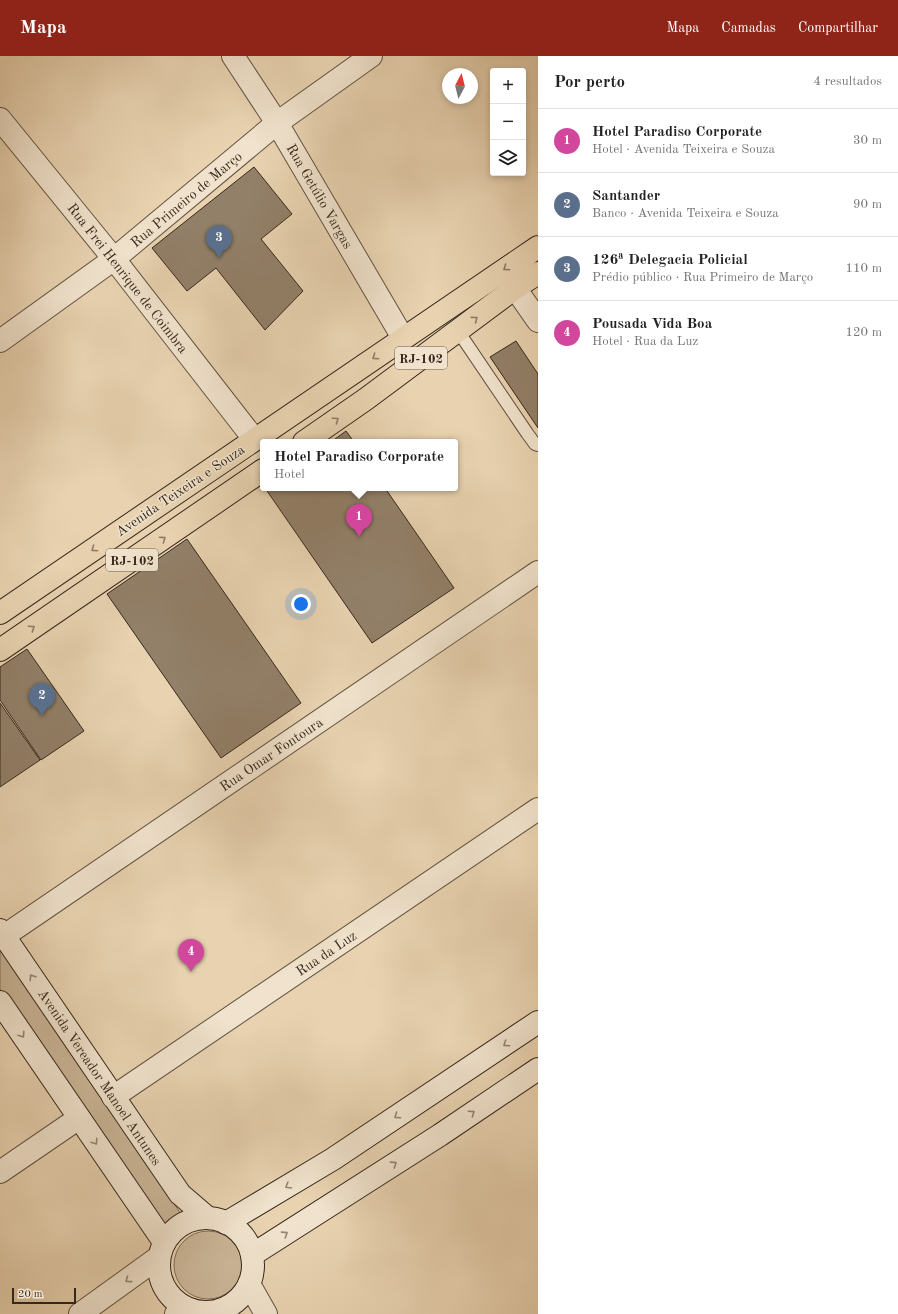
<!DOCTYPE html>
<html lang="pt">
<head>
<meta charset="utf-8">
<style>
	:root { --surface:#fff; --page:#f6f6f6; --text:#222; --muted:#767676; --line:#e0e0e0; --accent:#8f2418 }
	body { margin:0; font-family:"Old Standard TT",serif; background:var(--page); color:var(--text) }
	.controls { position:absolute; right:12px; top:12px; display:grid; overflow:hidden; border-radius:4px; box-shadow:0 2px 6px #0003 }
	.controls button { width:36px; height:36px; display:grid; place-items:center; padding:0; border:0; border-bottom:1px solid var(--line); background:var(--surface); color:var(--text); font:20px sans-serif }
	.compass { position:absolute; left:442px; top:12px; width:36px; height:36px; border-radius:50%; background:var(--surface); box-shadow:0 2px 6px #0003; rotate:7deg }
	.scale { position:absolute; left:12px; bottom:10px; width:64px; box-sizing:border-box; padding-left:4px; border:2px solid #35281c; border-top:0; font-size:11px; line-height:14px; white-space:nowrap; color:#35281c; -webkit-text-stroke:3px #f0e2cc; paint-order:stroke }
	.you { position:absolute; left:301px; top:548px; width:14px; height:14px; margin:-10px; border:3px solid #fff; border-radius:50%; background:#1a73e8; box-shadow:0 0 0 6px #1a73e833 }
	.badge { display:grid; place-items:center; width:26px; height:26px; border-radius:50%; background:var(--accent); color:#fff; font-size:13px; font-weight:700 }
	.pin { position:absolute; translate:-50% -33px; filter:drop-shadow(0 1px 2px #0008) }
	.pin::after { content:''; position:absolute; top:21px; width:14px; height:12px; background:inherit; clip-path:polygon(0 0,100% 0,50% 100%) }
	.popup { position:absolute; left:260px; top:383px; width:198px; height:52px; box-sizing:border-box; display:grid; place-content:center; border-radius:4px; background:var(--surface); filter:drop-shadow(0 1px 3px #0005); font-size:13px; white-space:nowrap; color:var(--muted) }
	.popup b { font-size:15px; color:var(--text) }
	.popup::after { content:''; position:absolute; left:50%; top:100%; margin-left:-8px; border:8px solid transparent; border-top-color:var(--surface) }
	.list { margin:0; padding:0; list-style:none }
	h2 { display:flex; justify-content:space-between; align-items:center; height:52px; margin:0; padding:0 16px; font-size:17px }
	h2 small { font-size:13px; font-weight:400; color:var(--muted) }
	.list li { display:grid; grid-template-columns:26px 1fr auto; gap:12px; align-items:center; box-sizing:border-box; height:64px; padding:0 16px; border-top:1px solid var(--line) }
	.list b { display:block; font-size:15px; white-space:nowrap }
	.list p { margin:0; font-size:13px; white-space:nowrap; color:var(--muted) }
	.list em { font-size:13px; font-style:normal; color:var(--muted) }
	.icon { flex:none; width:22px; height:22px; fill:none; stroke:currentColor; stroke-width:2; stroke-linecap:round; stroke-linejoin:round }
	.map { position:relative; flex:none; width:538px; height:1258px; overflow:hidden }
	header { display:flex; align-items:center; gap:24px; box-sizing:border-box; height:56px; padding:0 20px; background:var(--accent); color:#fff }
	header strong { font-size:19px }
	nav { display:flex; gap:22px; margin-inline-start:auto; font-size:14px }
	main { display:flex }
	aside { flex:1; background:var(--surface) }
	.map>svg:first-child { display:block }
	.green { fill:#cab597; stroke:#806e5a }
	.building { fill:#928069; stroke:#35281c }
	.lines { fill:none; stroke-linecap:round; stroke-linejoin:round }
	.service-casing { stroke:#625241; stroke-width:14 }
	.minor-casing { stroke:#625241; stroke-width:24 }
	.tertiary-casing { stroke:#625241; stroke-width:24 }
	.secondary-casing { stroke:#35281c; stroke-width:24 }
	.primary-casing { stroke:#35281c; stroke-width:24 }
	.service { stroke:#f0e2cc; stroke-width:12 }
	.minor { stroke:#f0e2cc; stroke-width:22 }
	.tertiary { stroke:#f0e2cc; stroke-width:22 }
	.secondary { stroke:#f0e2cc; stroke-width:22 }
	.primary { stroke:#e8d2b0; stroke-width:22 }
	.oneway { stroke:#8e7d66 }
	.oneway2 { stroke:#928574 }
	.labels { text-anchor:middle; stroke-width:3; stroke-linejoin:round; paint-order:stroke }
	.shield { fill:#f0e2cc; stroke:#6d6051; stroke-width:1 }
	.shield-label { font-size:13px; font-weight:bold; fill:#35281c }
	.street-label { font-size:14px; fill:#35281c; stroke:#f0e2cc }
</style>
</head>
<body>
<header>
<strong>Mapa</strong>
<nav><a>Mapa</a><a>Camadas</a><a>Compartilhar</a></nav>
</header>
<main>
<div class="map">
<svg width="538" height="1258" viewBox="0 0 538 1258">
	<rect width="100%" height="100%" fill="#e8d2b0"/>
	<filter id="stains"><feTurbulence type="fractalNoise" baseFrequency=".005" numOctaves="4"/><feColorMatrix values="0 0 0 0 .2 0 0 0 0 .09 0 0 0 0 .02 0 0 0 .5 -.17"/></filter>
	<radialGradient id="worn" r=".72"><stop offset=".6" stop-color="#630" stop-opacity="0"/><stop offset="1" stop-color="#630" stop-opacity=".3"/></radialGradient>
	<g class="green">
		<path d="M0,891L181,1158L166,1170L0,933Z"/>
		<circle cx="208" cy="1209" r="34"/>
	</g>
	<g class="building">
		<path d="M254,111L292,158L261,183L303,235L265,274L216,212L187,235L152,192Z"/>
		<path d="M516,285L538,318V372L490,301Z"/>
		<path d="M346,375L354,386H331Z"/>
		<path d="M265,432H385L454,532L372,587Z"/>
		<path d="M187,483L301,647L221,702L107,538Z"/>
		<path d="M27,593L84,675L41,704L0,644V611Z"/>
		<path d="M0,647L40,704L0,731Z"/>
	</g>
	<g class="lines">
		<g class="service-casing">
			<path id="service" d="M458,275L527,377L535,388L538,389"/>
		</g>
		<g class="minor-casing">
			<g id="minor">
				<path d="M233,0L277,67L403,282"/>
				<path d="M0,63L114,203L254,383"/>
				<path d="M515,232L538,265"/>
				<path d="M0,285L114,203L277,67L371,0"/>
				<path d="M4,880L538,516"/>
				<path d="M113,1041L538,753"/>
				<path d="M0,1116L79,1062"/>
			</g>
		</g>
		<g class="tertiary-casing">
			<g id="tertiary">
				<path d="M249,1228L266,1258"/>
				<path d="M206,1256L207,1258"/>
				<path d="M80,1258L159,1201"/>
				<path d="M176,1258L186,1252"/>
			</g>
		</g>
		<g class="secondary-casing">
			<g id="secondary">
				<path d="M0,874L180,1138L208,1162"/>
				<path d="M0,946L164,1186"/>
				<circle cx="206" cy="1209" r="47"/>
				<path d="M226,1167L333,1103L538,966"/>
				<path d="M252,1199L440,1079L538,1013"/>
			</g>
		</g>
		<g class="primary-casing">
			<g id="primary">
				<path d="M304,386L366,343L515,232L538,217"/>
				<path d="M0,557L538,191"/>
				<path d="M0,594L263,414"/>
			</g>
		</g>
		<use href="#service" class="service"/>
		<use href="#minor" class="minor"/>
		<use href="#tertiary" class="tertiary"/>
		<use href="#secondary" class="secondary"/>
		<use href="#primary" class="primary"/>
	</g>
	<defs><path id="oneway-chevron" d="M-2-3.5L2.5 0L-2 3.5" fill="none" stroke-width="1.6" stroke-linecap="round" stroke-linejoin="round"/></defs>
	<g class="oneway">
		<use href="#oneway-chevron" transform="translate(506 212) rotate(146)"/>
		<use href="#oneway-chevron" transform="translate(475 263) rotate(-37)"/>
		<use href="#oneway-chevron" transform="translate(375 301) rotate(146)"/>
		<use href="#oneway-chevron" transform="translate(336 364) rotate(-35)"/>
		<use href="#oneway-chevron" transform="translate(163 483) rotate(-34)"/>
		<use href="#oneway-chevron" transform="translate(94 493) rotate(146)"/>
		<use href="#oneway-chevron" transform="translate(32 572) rotate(-34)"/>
	</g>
	<g class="oneway2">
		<use href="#oneway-chevron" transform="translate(32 921) rotate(-124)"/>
		<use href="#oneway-chevron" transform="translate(22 979) rotate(56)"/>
		<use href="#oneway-chevron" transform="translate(506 988) rotate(146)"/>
		<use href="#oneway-chevron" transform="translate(472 1057) rotate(-34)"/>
		<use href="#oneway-chevron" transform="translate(397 1060) rotate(146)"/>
		<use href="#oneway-chevron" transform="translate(95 1086) rotate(56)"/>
		<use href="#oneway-chevron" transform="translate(394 1108) rotate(-33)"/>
		<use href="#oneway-chevron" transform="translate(288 1130) rotate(149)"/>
		<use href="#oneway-chevron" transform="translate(285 1178) rotate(-33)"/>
		<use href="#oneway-chevron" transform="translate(128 1224) rotate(144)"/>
	</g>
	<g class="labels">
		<g class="shield">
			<rect x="395" y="291" width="52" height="22" rx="3"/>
			<rect x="106" y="493" width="52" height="22" rx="3"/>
		</g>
		<g class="shield-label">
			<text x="421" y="307">RJ-102</text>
			<text x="132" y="509">RJ-102</text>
		</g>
		<g class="street-label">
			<text transform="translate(320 140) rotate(60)" y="5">Rua Getúlio Vargas</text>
			<text transform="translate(186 143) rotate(-40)" y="5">Rua Primeiro de Março</text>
			<text transform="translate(128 222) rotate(52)" y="5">Rua Frei Henrique de Coimbra</text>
			<text transform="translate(180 434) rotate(-34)" y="5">Avenida Teixeira e Souza</text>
			<text transform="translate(271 698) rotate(-34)" y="5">Rua Omar Fontoura</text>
			<text transform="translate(326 897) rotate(-34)" y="5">Rua da Luz</text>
			<text transform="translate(100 1021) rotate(56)" y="5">Avenida Vereador Manoel Antunes</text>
		</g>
	</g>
	<rect width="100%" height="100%" filter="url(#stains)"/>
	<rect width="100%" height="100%" fill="url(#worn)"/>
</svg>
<div class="controls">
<button>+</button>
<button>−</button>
<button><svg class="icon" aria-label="layers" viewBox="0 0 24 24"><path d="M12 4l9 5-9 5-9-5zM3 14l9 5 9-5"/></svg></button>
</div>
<svg class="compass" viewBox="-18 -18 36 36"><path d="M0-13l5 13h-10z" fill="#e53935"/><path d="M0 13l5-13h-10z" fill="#767676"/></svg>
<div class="scale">20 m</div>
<div class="you"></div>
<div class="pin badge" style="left:359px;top:481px;background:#d1479c">1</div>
<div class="popup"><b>Hotel Paradiso Corporate</b>Hotel</div>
<div class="pin badge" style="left:42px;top:660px;background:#5c6f8a">2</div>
<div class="pin badge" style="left:219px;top:202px;background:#5c6f8a">3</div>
<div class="pin badge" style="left:191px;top:916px;background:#d1479c">4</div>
</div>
<aside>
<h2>Por perto<small>4 resultados</small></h2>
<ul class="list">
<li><span class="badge" style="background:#d1479c">1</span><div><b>Hotel Paradiso Corporate</b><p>Hotel · Avenida Teixeira e Souza</p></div><em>30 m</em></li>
<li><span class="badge" style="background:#5c6f8a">2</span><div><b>Santander</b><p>Banco · Avenida Teixeira e Souza</p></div><em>90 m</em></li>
<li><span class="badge" style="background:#5c6f8a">3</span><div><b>126ª Delegacia Policial</b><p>Prédio público · Rua Primeiro de Março</p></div><em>110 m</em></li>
<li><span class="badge" style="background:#d1479c">4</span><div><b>Pousada Vida Boa</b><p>Hotel · Rua da Luz</p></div><em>120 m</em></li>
</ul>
</aside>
</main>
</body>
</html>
